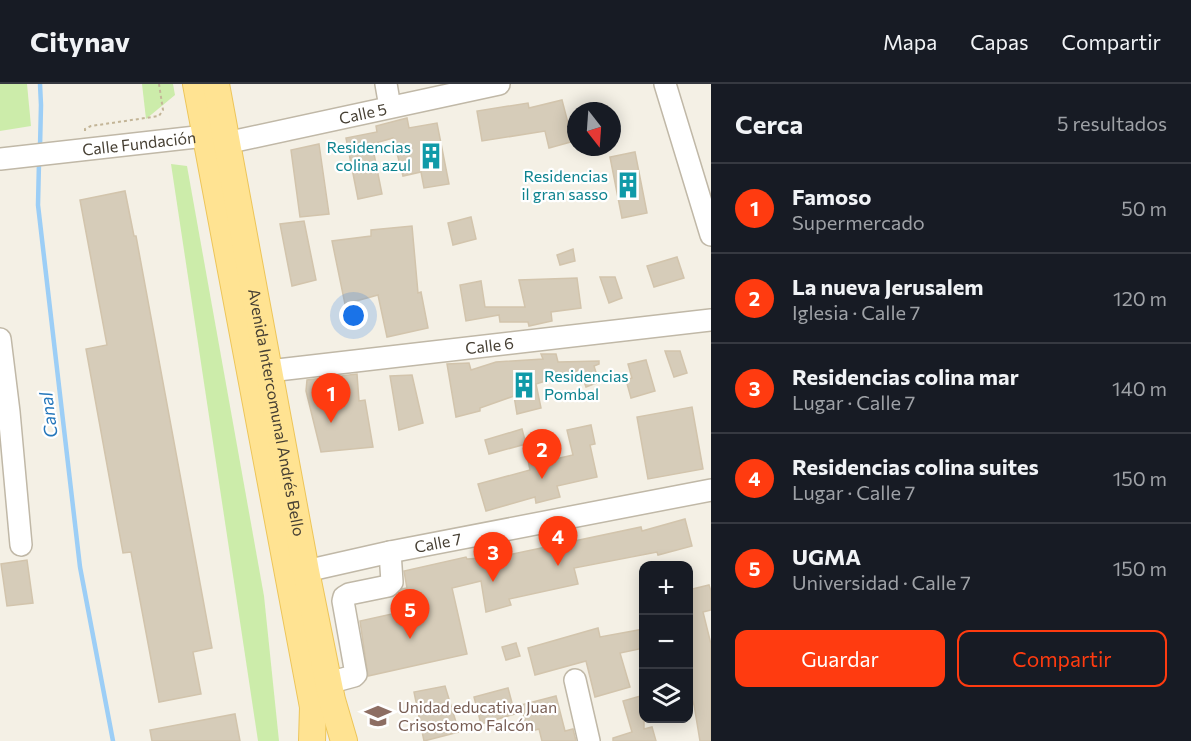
<!DOCTYPE html>
<html lang="es">
<head>
<meta charset="utf-8">
<style>
	:root { --surface:#171b24; --page:#242831; --text:#f1f3f6; --muted:#9ea1a6; --line:#363941; --accent:#ff3b10 }
	body { margin:0; font-family:Commissioner,sans-serif; background:var(--page); color:var(--text) }
	.controls { position:absolute; right:18px; bottom:18px; display:grid; overflow:hidden; border-radius:12px; box-shadow:0 3px 15px #0003 }
	.controls button { width:54px; height:54px; display:grid; place-items:center; padding:0; border:0; border-bottom:2px solid var(--line); background:var(--surface); color:var(--text); font:30px sans-serif }
	.compass { position:absolute; left:567px; top:18px; width:54px; height:54px; border-radius:50%; background:var(--surface); box-shadow:0 3px 15px #0003; rotate:163deg }
	.you { position:absolute; left:354px; top:232px; width:21px; height:21px; margin:-15px; border:4px solid #fff; border-radius:50%; background:#1a73e8; box-shadow:0 0 0 9px #1a73e833 }
	.badge { display:grid; place-items:center; width:39px; height:39px; border-radius:50%; background:var(--accent); color:#fff; font-size:20px; font-weight:700 }
	.pin { position:absolute; translate:-50% -50px; filter:drop-shadow(0 2px 3px #0008) }
	.pin::after { content:''; position:absolute; top:32px; width:21px; height:18px; background:inherit; clip-path:polygon(0 0,100% 0,50% 100%) }
	.list { margin:0; padding:0; list-style:none }
	h2 { display:flex; justify-content:space-between; align-items:center; height:78px; margin:0; padding:0 24px; font-size:26px }
	h2 small { font-size:20px; font-weight:400; color:var(--muted) }
	.list li { display:grid; grid-template-columns:39px 1fr auto; gap:18px; align-items:center; box-sizing:border-box; height:90px; padding:0 24px; border-top:2px solid var(--line) }
	.list b { display:block; font-size:22px; white-space:nowrap }
	.list p { margin:0; font-size:20px; white-space:nowrap; color:var(--muted) }
	.list em { font-size:20px; font-style:normal; color:var(--muted) }
	.actions { display:flex; gap:12px; padding:18px 24px }
	.actions a { flex:1; padding:14px 0; border:2px solid var(--accent); border-radius:12px; text-align:center; font-size:21px; color:var(--accent) }
	.actions .main { background:var(--accent); color:#fff }
	.icon { flex:none; width:33px; height:33px; fill:none; stroke:currentColor; stroke-width:2; stroke-linecap:round; stroke-linejoin:round }
	.map { position:relative; flex:none; width:711px; height:657px; overflow:hidden }
	header { display:flex; align-items:center; gap:36px; box-sizing:border-box; height:84px; padding:0 30px; background:var(--surface); border-bottom:2px solid var(--line) }
	header strong { font-size:28px }
	nav { display:flex; gap:33px; margin-inline-start:auto; font-size:21px }
	main { display:flex }
	aside { flex:1; background:var(--surface) }
	.map>svg:first-child { display:block }
	.green { fill:#ccecaa }
	.lines { fill:none; stroke-linecap:round; stroke-linejoin:round }
	.stream { stroke:#9ccef6; stroke-width:4.5 }
	.building { fill:#d6ccb9; stroke:#d2c4ac; stroke-width:1.5 }
	.minor-casing { stroke:#c0b8a7; stroke-width:24 }
	.major-casing { stroke:#edc559; stroke-width:28 }
	.path { stroke:#c3b597; stroke-width:2; stroke-dasharray:3 3; stroke-linecap:butt }
	.minor { stroke:#fff; stroke-width:21 }
	.major { stroke:#ffe392; stroke-width:26 }
	.labels { text-anchor:middle; stroke-width:4.5; stroke-linejoin:round; paint-order:stroke }
	.street-label { font-size:16px; fill:#474034; stroke:#fff }
	.culture-label { font-size:16px; fill:#0d838f; stroke:#fff; text-anchor:end }
	.education-label { font-size:16px; fill:#785e54; stroke:#fff; text-anchor:start }
	.water-label { font-size:18px; font-style:italic; fill:#2577bb; stroke:#fff }
</style>
</head>
<body>
<header>
<strong>Citynav</strong>
<nav><a>Mapa</a><a>Capas</a><a>Compartir</a></nav>
</header>
<main>
<div class="map">
<svg width="711" height="657" viewBox="0 0 711 657">
	<rect width="100%" height="100%" fill="#f4f0e5"/>
	<g class="green">
		<path d="M0,0H27L31,42L0,47Z"/>
		<path d="M142,0H173L175,11L146,35Z"/>
		<path d="M171,80L187,82L264,512L279,657H258Z"/>
	</g>
	<g class="lines">
		<g class="stream">
			<path d="M40,63L41,21L40,0"/>
			<path d="M39,78L38,121L80,483L113,657"/>
		</g>
	</g>
	<g class="building">
		<path d="M562,16L569,43L571,42V58L549,64L545,47L482,57L477,27L528,19L529,24Z"/>
		<path d="M407,34L409,44L437,39L449,100L424,104L421,88L403,92L393,54L372,60L382,110L358,115L346,54L377,48L376,42Z"/>
		<path d="M319,60L329,130L300,133L291,66Z"/>
		<path d="M635,68L647,129L622,134L610,73Z"/>
		<path d="M125,107L134,152H136L212,564L193,568L201,610L159,618L131,468L123,469L86,265L107,261L80,116Z"/>
		<path d="M471,133L476,155L453,161L448,139Z"/>
		<path d="M304,137L316,196L292,202L280,140Z"/>
		<path d="M412,142L418,209L421,208L428,244L387,253L378,211L345,220L332,157L371,152V146Z"/>
		<path d="M573,165L575,177L560,181L557,171Z"/>
		<path d="M677,173L684,194L654,203L647,182Z"/>
		<path d="M600,193H615L622,214L609,219Z"/>
		<path d="M577,194L581,224L551,228L552,237L529,242L528,238H500L499,231L466,237L460,201L481,197L485,223H525L519,196Z"/>
		<path d="M665,267H680L687,289L674,293Z"/>
		<path d="M541,270H556L558,278L599,277V280L594,282L599,298L586,303L580,286L536,300L541,324L517,330L514,312L480,324V327L456,333L447,280L469,279L471,286L496,278L543,275Z"/>
		<path d="M646,276L655,307L631,314L626,296L632,294L628,280Z"/>
		<path d="M357,290L359,317L365,316L373,363L321,368L306,307L307,296Z"/>
		<path d="M412,291L423,339L399,346L390,292Z"/>
		<path d="M692,323L703,385L648,395L637,333Z"/>
		<path d="M591,341L595,360L590,361L597,393L557,402L560,413L536,419L535,413L486,427L478,400L530,386L526,366L548,365L551,376L573,371L567,346Z"/>
		<path d="M522,345L526,360L489,370L485,356Z"/>
		<path d="M685,435L692,462L658,471L657,468L574,484L578,500L509,515L511,521L486,528L481,497L452,504L467,570L368,592L360,537L401,528L397,511L402,505L407,504L404,487L466,473L467,475L498,473L641,443L642,447Z"/>
		<path d="M27,476L33,519L7,522L1,480Z"/>
		<path d="M709,501L711,507V526L703,528L711,560V657H700L694,621L688,602L692,600L688,586V506Z"/>
		<path d="M598,544L600,553L644,545V564L620,569L630,603L595,613L586,577L535,591L528,564Z"/>
		<path d="M516,559L520,572L506,576L502,563Z"/>
		<path d="M445,602L459,648L424,657L414,608Z"/>
		<path d="M508,604L515,630L481,640L474,613Z"/>
		<path d="M644,611V645L652,643L656,657H613V654L632,648L623,617Z"/>
		<path d="M556,612L565,647L573,645L576,657H542L539,645L528,648L521,621Z"/>
		<path d="M235,630L240,657H152L150,646Z"/>
	</g>
	<g class="lines">
		<g class="minor-casing">
			<g id="minor">
				<path d="M386,0L390,23"/>
				<path d="M665,0L711,151"/>
				<path id="s1" d="M226,59L499,0"/>
				<path id="s2" d="M0,75L205,52"/>
				<path d="M0,255L9,328L21,461"/>
				<path id="s3" d="M269,287L711,236"/>
				<path id="s4" d="M306,487L390,468L711,406"/>
				<path d="M575,596L589,657"/>
				<path d="M328,599L354,592L356,590L343,517L344,513L349,510L388,502L392,498L390,468"/>
			</g>
		</g>
		<g class="major-casing">
			<g id="major">
				<path d="M196,0L313,623L312,657"/>
				<path id="s5" d="M216,0L306,487L332,616L344,657"/>
			</g>
		</g>
		<path class="path" d="M85,47V45L91,42L159,32L163,26L159,0"/>
		<use href="#minor" class="minor"/>
		<use href="#major" class="major"/>
	</g>
	<defs>
		<g id="building-bare" transform="scale(2.07)"><path d="M-4-6H4V6H1V3H-1V6H-4ZM-2.5-4.3h1.7v1.8h-1.7ZM.8-4.3h1.7v1.8H.8ZM-2.5-1h1.7V.8h-1.7ZM.8-1h1.7V.8H.8Z" fill="#0f9aa8" stroke="#fff" stroke-width="2.5" paint-order="stroke"/></g>
		<g id="school-bare" transform="scale(2.07)"><path d="M0-5L7-2L0 1L-7-2ZM-4 1L0 2.5L4 1V4Q0 6-4 4Z" fill="#8d6e63" stroke="#fff" stroke-width="2.5" paint-order="stroke"/></g>
	</defs>
	<g fill-rule="evenodd">
		<use href="#building-bare" x="431" y="72"/>
		<use href="#building-bare" x="628" y="101"/>
		<use href="#building-bare" x="524" y="301"/>
		<use href="#school-bare" x="378" y="632"/>
	</g>
	<g class="labels">
		<g class="street-label">
			<text dy="6" stroke="none"><textPath href="#s1" startOffset="140">Calle 5</textPath></text>
			<text dy="6" stroke="none"><textPath href="#s2" startOffset="140">Calle Fundación</textPath></text>
			<text dy="6" stroke="none"><textPath href="#s3" startOffset="222">Calle 6</textPath></text>
			<text dy="6" stroke="none"><textPath href="#s5" startOffset="334">Avenida Intercomunal Andrés Bello</textPath></text>
			<text dy="6" stroke="none"><textPath href="#s4" startOffset="135">Calle 7</textPath></text>
		</g>
		<g class="culture-label">
			<text x="411" y="69">Residencias<tspan x="411" dy="18">colina azul</tspan></text>
			<text x="608" y="98">Residencias<tspan x="608" dy="18">il gran sasso</tspan></text>
			<text x="544" y="298" text-anchor="start">Residencias<tspan x="544" dy="18">Pombal</tspan></text>
		</g>
		<g class="education-label">
			<text x="398" y="629">Unidad educativa Juan<tspan x="398" dy="18">Crisostomo Falcón</tspan></text>
		</g>
		<g class="water-label">
			<text transform="translate(49 331) rotate(-97)" y="6">Canal</text>
		</g>
	</g>
</svg>
<div class="controls">
<button>+</button>
<button>−</button>
<button><svg class="icon" aria-label="layers" viewBox="0 0 24 24"><path d="M12 4l9 5-9 5-9-5zM3 14l9 5 9-5"/></svg></button>
</div>
<svg class="compass" viewBox="-18 -18 36 36"><path d="M0-13l5 13h-10z" fill="#e53935"/><path d="M0 13l5-13h-10z" fill="#9ea1a6"/></svg>
<div class="you"></div>
<div class="pin badge" style="left:331px;top:339px">1</div>
<div class="pin badge" style="left:542px;top:395px">2</div>
<div class="pin badge" style="left:493px;top:498px">3</div>
<div class="pin badge" style="left:558px;top:482px">4</div>
<div class="pin badge" style="left:410px;top:555px">5</div>
</div>
<aside>
<h2>Cerca<small>5 resultados</small></h2>
<ul class="list">
<li><span class="badge">1</span><div><b>Famoso</b><p>Supermercado</p></div><em>50 m</em></li>
<li><span class="badge">2</span><div><b>La nueva Jerusalem</b><p>Iglesia · Calle 7</p></div><em>120 m</em></li>
<li><span class="badge">3</span><div><b>Residencias colina mar</b><p>Lugar · Calle 7</p></div><em>140 m</em></li>
<li><span class="badge">4</span><div><b>Residencias colina suites</b><p>Lugar · Calle 7</p></div><em>150 m</em></li>
<li><span class="badge">5</span><div><b>UGMA</b><p>Universidad · Calle 7</p></div><em>150 m</em></li>
</ul>
<div class="actions"><a class="main">Guardar</a><a>Compartir</a></div>
</aside>
</main>
</body>
</html>
